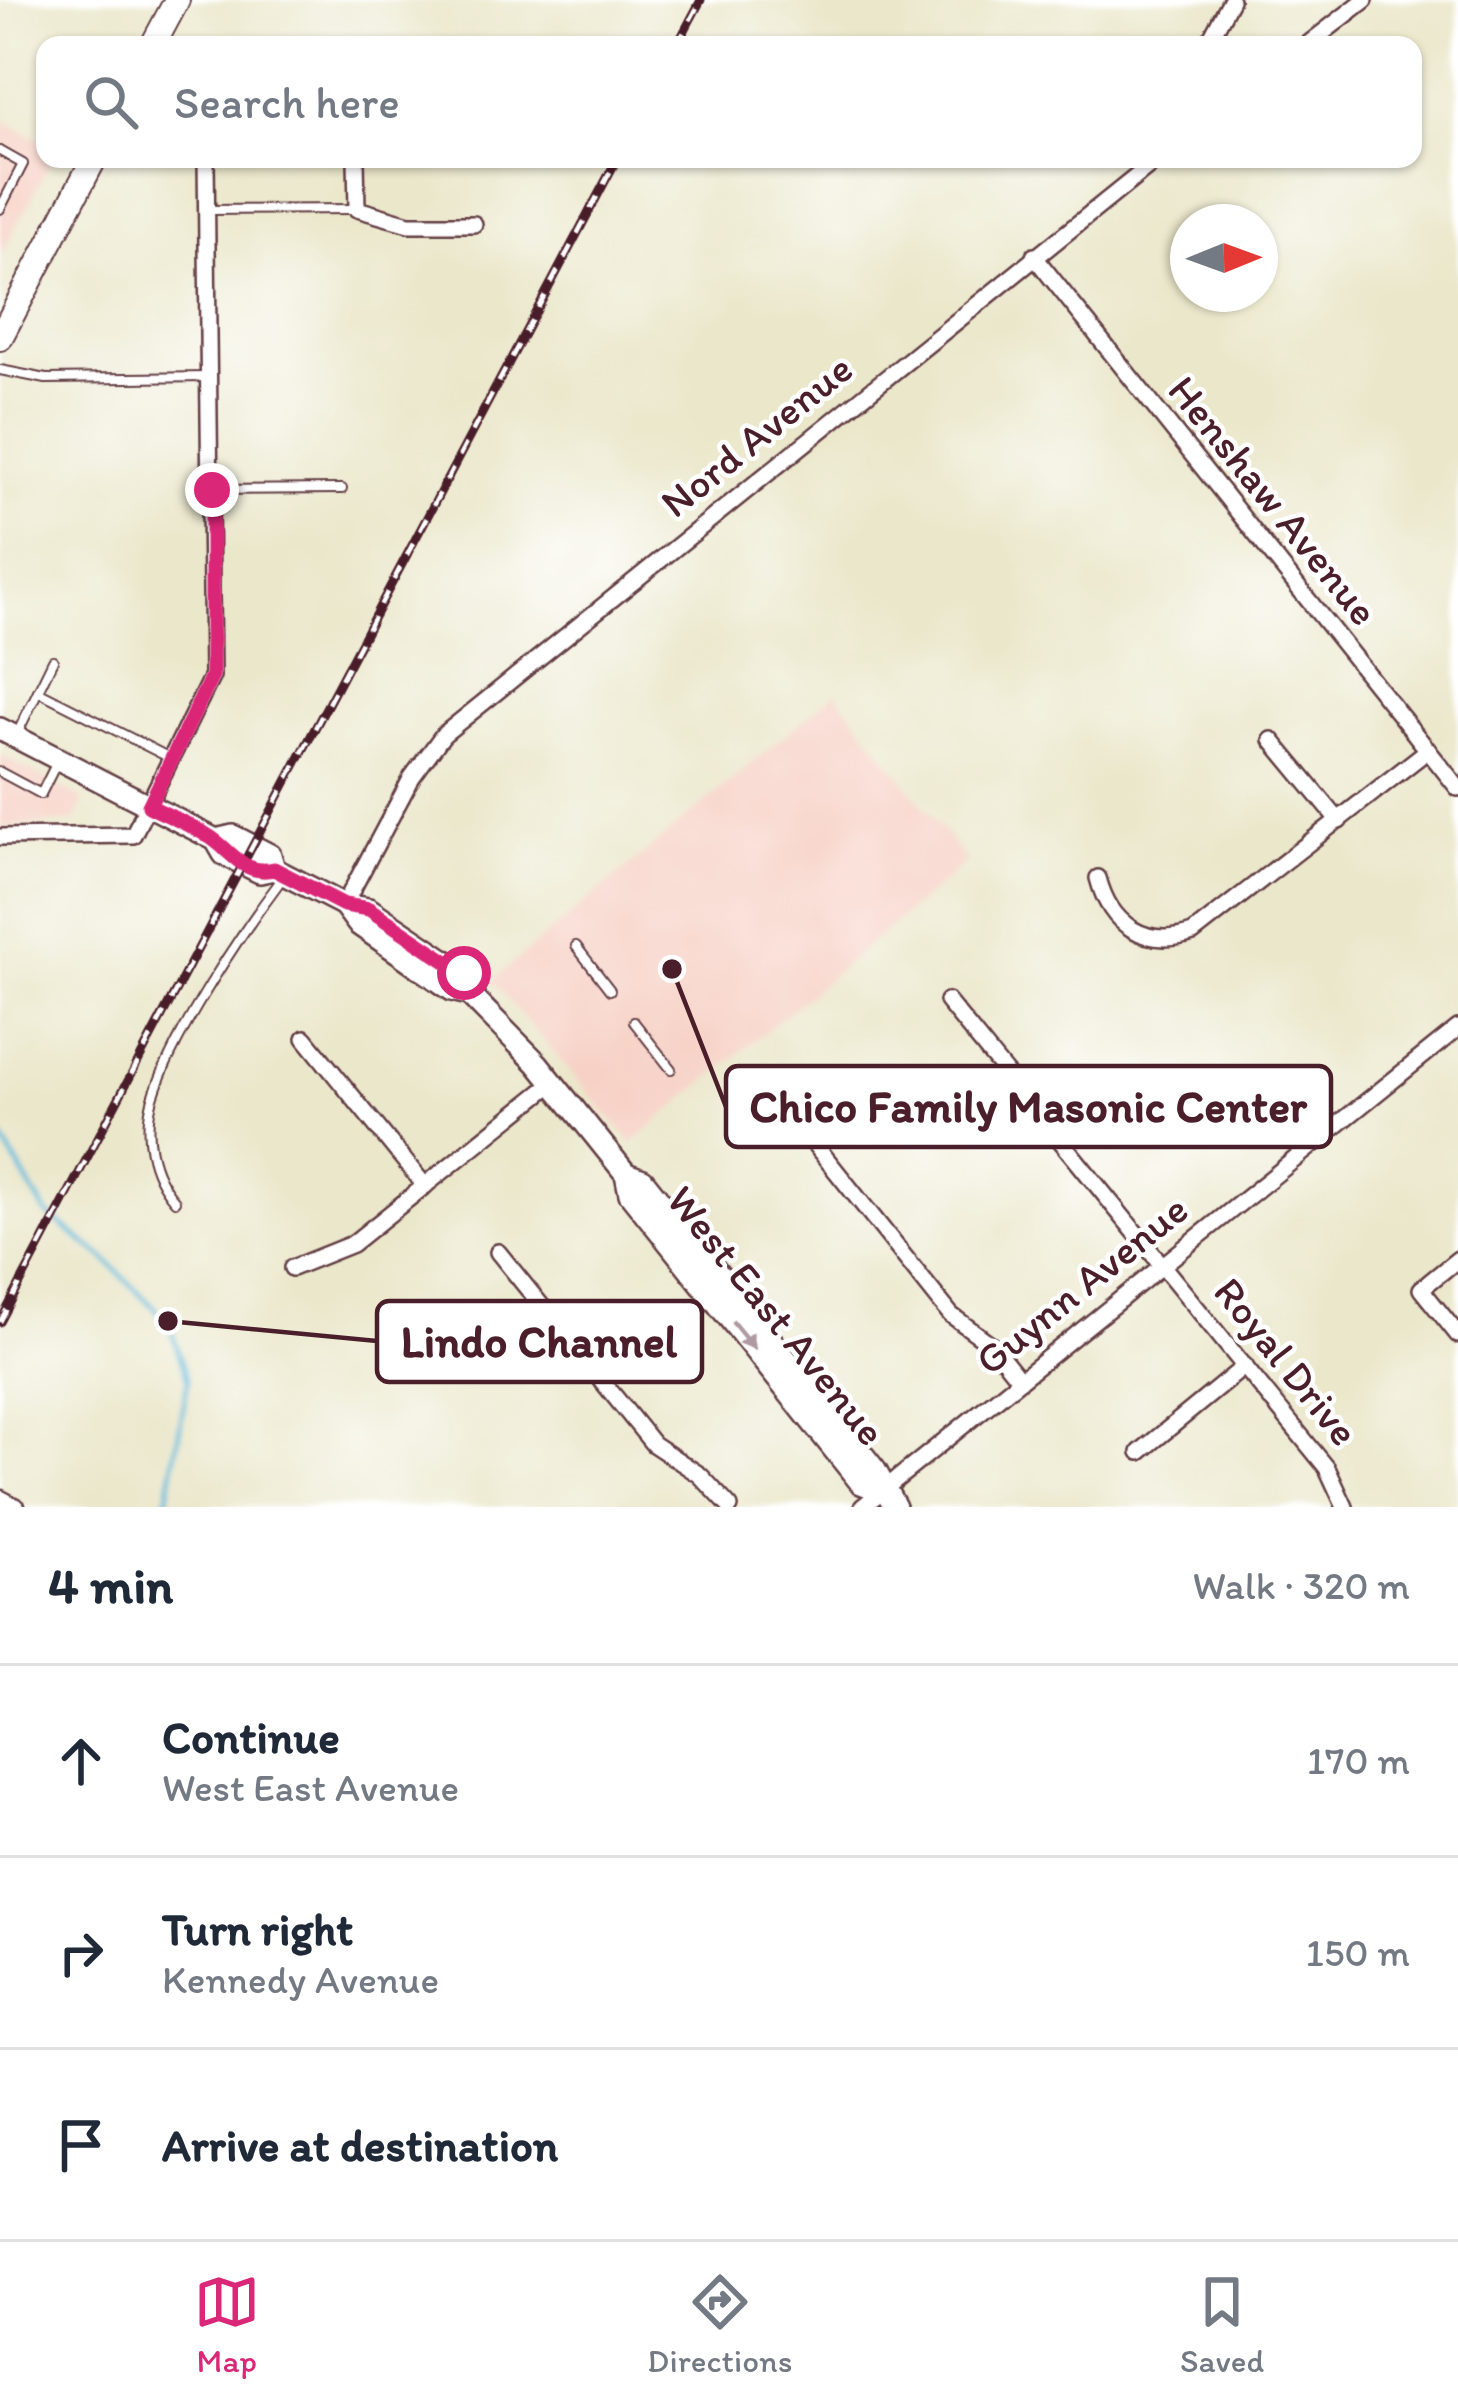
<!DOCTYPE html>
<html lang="en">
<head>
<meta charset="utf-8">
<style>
	:root { --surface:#fff; --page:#f6f6f7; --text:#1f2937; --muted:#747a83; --line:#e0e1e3; --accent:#db2777 }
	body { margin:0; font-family:Itim,sans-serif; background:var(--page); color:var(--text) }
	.compass { position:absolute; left:1170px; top:204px; width:108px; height:108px; border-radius:50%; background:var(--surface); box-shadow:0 3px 9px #0004; rotate:89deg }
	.stop { position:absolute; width:36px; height:36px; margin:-27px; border:9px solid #db2777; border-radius:50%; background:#fff }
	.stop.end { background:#db2777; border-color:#fff; box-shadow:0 3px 12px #0008 }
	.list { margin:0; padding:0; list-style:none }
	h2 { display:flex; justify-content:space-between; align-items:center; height:156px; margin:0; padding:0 48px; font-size:51px }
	h2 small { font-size:39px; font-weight:400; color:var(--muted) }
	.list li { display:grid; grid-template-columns:78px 1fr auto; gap:36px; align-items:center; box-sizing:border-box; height:192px; padding:0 48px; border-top:3px solid var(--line) }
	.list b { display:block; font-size:45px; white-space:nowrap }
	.list p { margin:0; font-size:39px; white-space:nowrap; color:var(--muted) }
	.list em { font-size:39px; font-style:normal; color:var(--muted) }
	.icon { flex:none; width:66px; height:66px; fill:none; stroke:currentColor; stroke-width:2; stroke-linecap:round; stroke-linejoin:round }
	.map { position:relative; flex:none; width:1458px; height:1507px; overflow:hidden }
	.search { position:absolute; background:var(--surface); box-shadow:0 3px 9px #0004; left:36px; right:36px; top:36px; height:132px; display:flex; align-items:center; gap:30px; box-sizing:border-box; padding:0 42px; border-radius:24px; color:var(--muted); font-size:45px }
	.sheet { height:732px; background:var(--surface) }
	nav { display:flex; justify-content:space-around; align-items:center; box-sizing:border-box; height:168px; border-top:3px solid var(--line); background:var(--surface); font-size:33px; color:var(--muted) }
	nav a { display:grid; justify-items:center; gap:6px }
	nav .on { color:var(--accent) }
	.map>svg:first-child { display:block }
	.built { fill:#f7d1c6 }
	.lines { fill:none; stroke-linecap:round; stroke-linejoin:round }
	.stream { stroke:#5ebadb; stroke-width:4.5 }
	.lane-casing { stroke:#623d43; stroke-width:12 }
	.street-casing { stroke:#623d43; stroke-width:20 }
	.secondary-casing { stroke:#623d43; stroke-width:26 }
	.primary-casing { stroke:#623d43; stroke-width:28 }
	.lane { stroke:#fff; stroke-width:8 }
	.street { stroke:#fff; stroke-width:15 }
	.secondary { stroke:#fff; stroke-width:21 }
	.primary { stroke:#fff; stroke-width:24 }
	.rail-casing { stroke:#4a1f2b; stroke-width:9 }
	.rail { stroke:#fff; stroke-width:4.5; stroke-dasharray:14; stroke-linecap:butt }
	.oneway { fill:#ae9aa0 }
	.route { stroke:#db2777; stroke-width:15 }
	.labels { text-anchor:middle; stroke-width:9; stroke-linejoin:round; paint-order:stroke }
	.street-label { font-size:42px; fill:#4a1f2b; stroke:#fff }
	.leader { fill:none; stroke:#4a1f2b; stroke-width:4.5 }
	.callout-dot { fill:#4a1f2b; stroke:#fff; stroke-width:4.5 }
	.callout { fill:#fff; stroke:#4a1f2b; stroke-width:4.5 }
	.callout-label { font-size:45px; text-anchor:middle; font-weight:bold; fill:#4a1f2b }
</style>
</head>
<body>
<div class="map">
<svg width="1458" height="1507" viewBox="0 0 1458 1507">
	<rect width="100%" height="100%" fill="#fff"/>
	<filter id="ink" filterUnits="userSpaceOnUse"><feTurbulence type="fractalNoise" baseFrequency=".00833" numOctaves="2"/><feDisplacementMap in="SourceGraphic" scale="24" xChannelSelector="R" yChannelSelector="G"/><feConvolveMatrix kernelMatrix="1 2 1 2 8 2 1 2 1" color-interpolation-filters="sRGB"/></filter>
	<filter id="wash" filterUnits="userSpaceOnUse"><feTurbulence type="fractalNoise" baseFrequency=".004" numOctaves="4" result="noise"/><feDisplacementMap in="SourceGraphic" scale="48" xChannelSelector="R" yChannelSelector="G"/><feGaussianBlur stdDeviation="2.7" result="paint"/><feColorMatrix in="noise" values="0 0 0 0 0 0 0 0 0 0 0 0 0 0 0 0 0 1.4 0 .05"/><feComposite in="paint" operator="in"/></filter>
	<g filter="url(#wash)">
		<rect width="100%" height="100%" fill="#ebe7cb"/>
		<g class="built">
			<path d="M0,119L45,143V159H52L0,256Z"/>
			<path d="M836,693L967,862L632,1143L492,981Z"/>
			<path d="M0,755L83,800L75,821L0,828Z"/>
		</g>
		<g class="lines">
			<path class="stream" d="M0,1135L46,1213L104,1258L168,1321L188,1380L166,1507"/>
		</g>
	</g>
	<g filter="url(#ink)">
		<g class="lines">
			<g class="lane-casing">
				<g id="lane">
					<path d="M0,151L23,164L0,209"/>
					<path d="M209,210L356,209"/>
					<path d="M0,370L46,379L209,377"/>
					<path d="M212,490L342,489"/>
					<path d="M38,691L170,758"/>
					<path d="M17,734L53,660"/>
					<path d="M0,772L41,794L57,762"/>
					<path d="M576,946L610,990"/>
					<path d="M634,1022L671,1069"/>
					<path d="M175,1201C150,1173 142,1131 154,1095C174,1033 244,929 284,876"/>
				</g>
			</g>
			<g class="street-casing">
				<g id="street">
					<path d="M1207,45L1231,0"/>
					<path d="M1307,45L1365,0"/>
					<path d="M356,159L357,209L409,224H474"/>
					<path d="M1034,256L1458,788"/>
					<path d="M1272,740L1339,821"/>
					<path d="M0,837L133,835L212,676L206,159"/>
					<path d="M1098,878C1110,924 1144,949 1193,933L1428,750"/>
					<path d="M344,905L412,777L443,735L1158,159"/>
					<path d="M947,1001L1327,1468L1345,1507"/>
					<path d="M305,1038L425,1186"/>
					<path d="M797,1122L951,1315L992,1345L1020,1380"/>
					<path d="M498,1252L653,1444L700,1475L730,1507"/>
					<path d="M1458,1259L1421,1289L1458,1335"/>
					<path d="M292,1268L352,1244L553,1083"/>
					<path d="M1140,1452L1245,1366"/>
					<path d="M0,1498L17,1507"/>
					<path d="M862,1507L1458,1028"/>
				</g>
			</g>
			<g class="secondary-casing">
				<g id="secondary">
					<path d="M0,729L216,840L224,854L260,872L274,869L344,905L369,909L464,973L469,994L537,1063L626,1174L630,1194L861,1483L882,1491"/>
					<path d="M216,840L233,836L270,855L274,869"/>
					<path d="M344,905L358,924L452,990L469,994"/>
					<path d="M626,1174L643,1180L875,1470L895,1507"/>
				</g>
			</g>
			<g class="primary-casing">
				<g id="primary">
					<path d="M153,45L177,0"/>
					<path d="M0,338L94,159"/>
				</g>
			</g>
			<use href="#lane" class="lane"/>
			<use href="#street" class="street"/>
			<use href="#secondary" class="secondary"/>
			<use href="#primary" class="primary"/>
			<g class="rail-casing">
				<g id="rail">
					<path d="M677,45L701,0"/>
					<path d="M0,1322L617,159"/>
				</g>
			</g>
			<use href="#rail" class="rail"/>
		</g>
		<defs><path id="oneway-solid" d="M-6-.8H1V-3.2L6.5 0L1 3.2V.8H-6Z" transform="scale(3)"/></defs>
		<use class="oneway" href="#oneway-solid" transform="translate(743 1335) rotate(51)"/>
	</g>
	<g class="lines" filter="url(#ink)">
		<path class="route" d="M212,490V676L149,806C169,816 191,825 210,837C232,851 243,876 274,869L344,905L369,909L464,973"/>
	</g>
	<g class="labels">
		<g class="street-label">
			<text transform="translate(756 435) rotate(-39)" y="15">Nord Avenue</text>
			<text transform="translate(1274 500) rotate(51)" y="15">Henshaw Avenue</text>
			<text transform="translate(1081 1284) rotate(-39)" y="15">Guynn Avenue</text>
			<text transform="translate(777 1315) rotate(51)" y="15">West East Avenue</text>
			<text transform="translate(1287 1361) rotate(51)" y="15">Royal Drive</text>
		</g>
	</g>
	<path class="leader" d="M672 969L726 1107M168 1321L377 1341"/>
	<g class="callout-dot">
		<circle cx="672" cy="969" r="12"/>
		<circle cx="168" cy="1321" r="12"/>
	</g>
	<g class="callout">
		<rect x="726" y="1066" width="605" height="81" rx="12"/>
		<rect x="377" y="1301" width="325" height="81" rx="12"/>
	</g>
	<g class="callout-label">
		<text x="1028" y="1122">Chico Family Masonic Center</text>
		<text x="539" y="1357">Lindo Channel</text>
	</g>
</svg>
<svg class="compass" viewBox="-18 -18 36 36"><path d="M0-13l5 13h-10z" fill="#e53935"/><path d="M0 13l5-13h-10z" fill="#747a83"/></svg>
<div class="stop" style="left:464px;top:973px"></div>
<div class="stop end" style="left:212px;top:490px"></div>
<div class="search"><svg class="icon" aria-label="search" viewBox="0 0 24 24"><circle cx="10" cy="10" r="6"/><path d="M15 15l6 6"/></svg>Search here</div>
</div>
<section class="sheet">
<h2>4 min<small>Walk · 320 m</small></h2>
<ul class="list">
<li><svg class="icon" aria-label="ahead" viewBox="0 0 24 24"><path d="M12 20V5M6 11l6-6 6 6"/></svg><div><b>Continue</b><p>West East Avenue</p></div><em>170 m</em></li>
<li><svg class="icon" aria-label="right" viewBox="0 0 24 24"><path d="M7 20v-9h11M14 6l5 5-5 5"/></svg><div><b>Turn right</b><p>Kennedy Avenue</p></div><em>150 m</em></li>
<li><svg class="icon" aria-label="arrive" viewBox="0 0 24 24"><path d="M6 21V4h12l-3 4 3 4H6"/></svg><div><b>Arrive at destination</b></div></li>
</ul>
</section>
<nav>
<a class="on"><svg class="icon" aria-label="map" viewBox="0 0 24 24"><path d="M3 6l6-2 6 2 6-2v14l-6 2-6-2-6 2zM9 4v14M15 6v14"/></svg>Map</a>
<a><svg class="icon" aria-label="directions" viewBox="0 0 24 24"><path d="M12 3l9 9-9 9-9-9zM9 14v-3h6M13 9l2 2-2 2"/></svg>Directions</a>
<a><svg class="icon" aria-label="saved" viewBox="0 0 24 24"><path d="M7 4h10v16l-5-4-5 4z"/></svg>Saved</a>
</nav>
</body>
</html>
